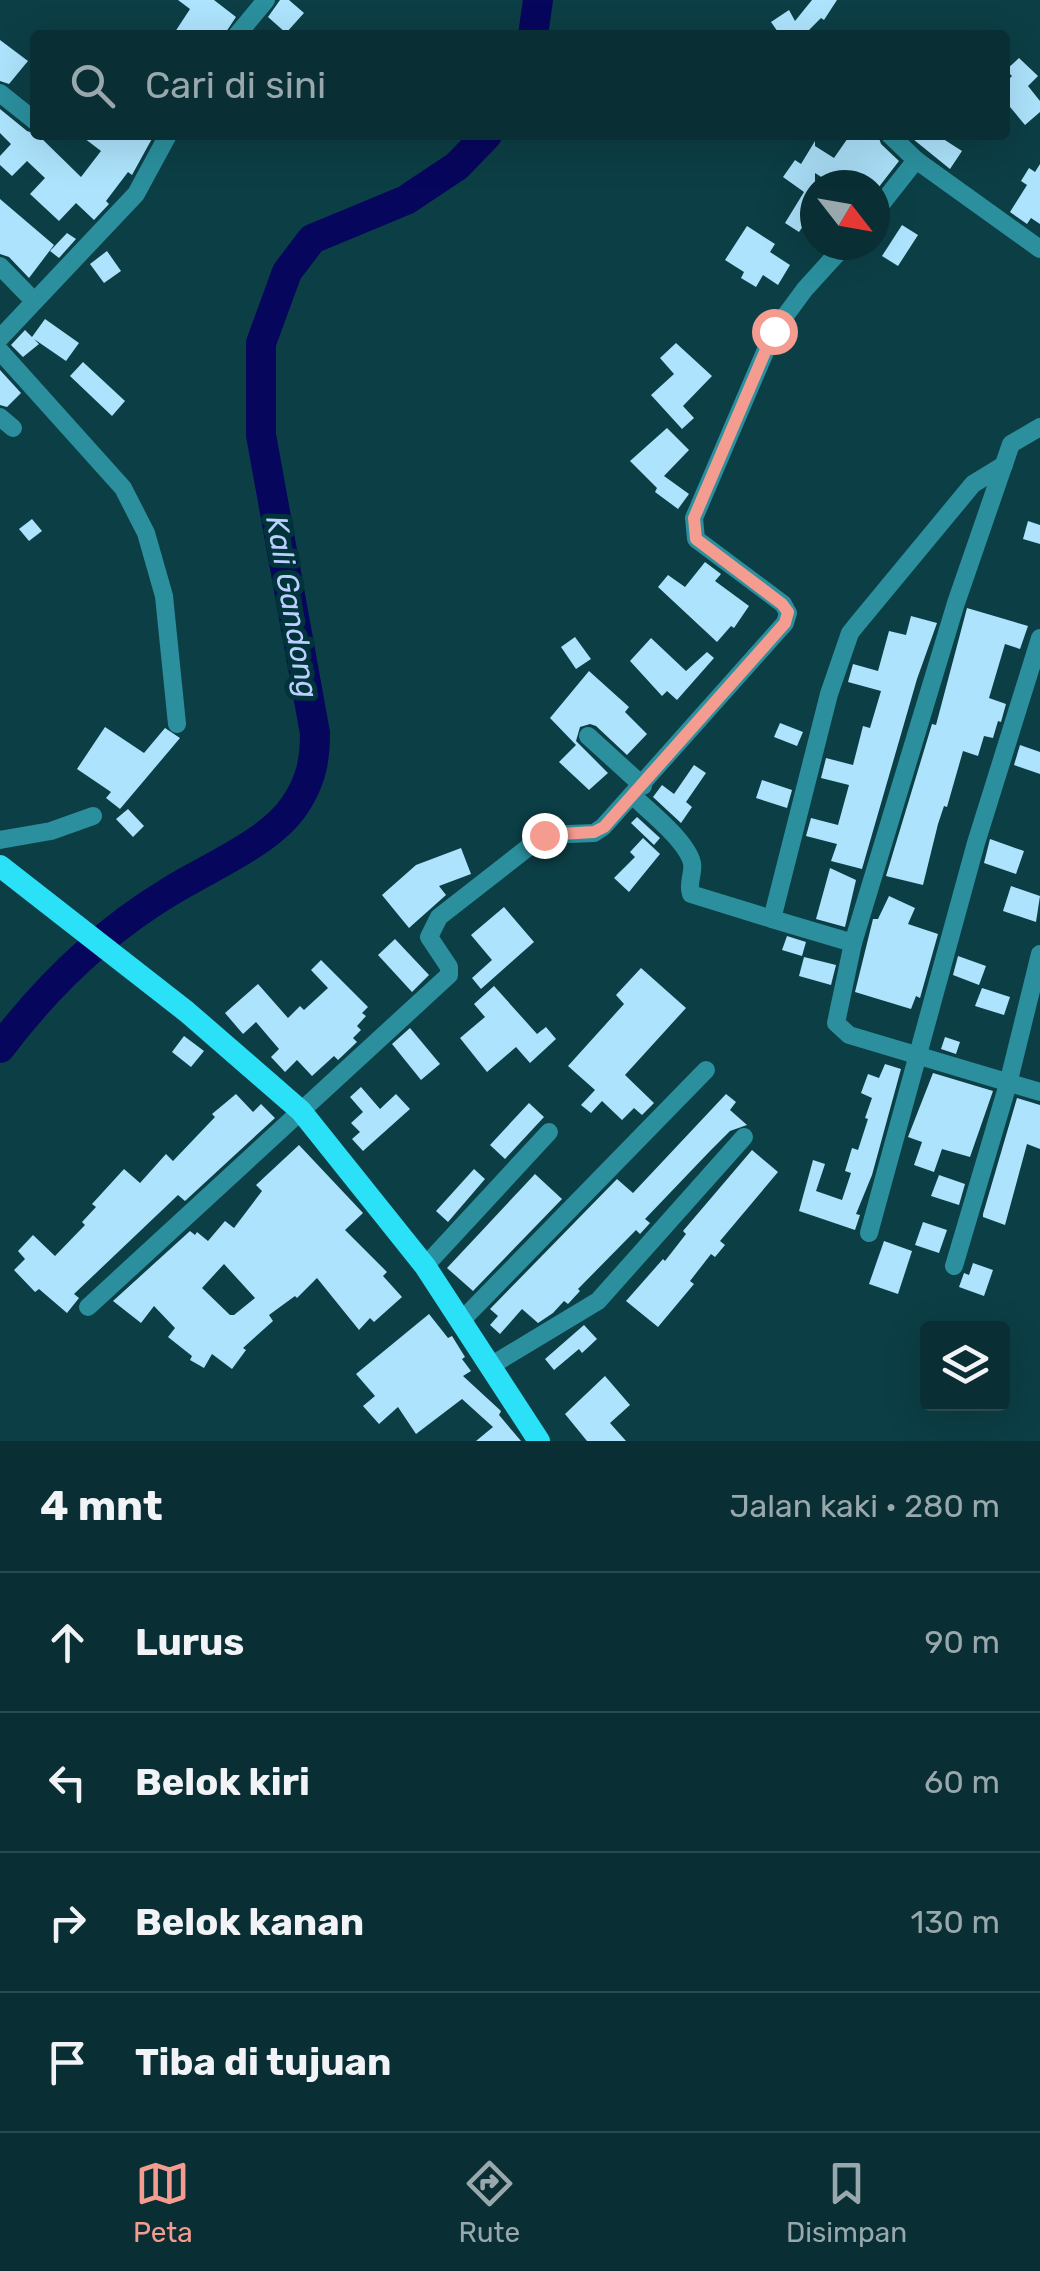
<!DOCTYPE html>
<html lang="id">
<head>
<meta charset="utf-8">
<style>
	:root { --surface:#092e34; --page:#12363c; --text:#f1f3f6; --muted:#99a8ac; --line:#294a4f; --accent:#f59c91 }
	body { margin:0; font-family:Rubik,sans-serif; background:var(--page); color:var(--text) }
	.controls { position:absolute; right:30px; bottom:30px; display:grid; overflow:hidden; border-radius:10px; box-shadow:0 10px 40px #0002 }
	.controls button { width:90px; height:90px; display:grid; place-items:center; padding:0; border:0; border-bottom:2px solid var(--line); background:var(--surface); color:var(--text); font:50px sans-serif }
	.compass { position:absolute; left:800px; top:170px; width:90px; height:90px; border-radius:50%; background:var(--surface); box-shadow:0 10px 40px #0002; rotate:121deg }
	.stop { position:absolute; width:30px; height:30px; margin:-22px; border:8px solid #f59c91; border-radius:50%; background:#fff }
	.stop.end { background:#f59c91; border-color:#fff; box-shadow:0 2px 10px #0008 }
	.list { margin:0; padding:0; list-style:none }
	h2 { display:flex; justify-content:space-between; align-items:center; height:130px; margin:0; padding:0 40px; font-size:42px }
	h2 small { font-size:32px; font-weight:400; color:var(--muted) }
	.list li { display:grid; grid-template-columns:65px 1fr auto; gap:30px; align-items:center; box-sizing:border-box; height:140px; padding:0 40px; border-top:2px solid var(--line) }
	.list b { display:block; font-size:38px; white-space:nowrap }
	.list em { font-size:32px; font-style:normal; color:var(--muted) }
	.icon { flex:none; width:55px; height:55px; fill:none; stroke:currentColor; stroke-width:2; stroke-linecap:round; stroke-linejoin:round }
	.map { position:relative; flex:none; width:1040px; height:1441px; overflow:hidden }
	.search { position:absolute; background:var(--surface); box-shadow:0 10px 40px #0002; left:30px; right:30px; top:30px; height:110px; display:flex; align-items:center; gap:25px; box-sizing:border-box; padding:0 35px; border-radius:10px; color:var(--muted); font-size:38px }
	.sheet { height:690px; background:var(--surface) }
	nav { display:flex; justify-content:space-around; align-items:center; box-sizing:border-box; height:140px; border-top:2px solid var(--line); background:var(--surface); font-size:28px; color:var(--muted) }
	nav a { display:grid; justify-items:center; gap:5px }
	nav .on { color:var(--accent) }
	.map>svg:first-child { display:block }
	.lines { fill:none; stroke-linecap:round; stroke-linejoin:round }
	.river { stroke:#07065d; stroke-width:30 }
	.building { fill:#ade3fc; fill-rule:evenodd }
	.minor { stroke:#2b8f9d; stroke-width:18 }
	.major { stroke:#2ae1f7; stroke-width:22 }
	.route { stroke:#f59c91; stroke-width:12 }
	.labels { text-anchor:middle; stroke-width:10; stroke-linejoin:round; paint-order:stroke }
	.water-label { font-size:30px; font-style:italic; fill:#bccffe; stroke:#00343a }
</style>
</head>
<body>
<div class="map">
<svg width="1040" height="1441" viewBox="0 0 1040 1441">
	<rect width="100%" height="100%" fill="#0c3e45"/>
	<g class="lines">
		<g class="river">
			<path d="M533,35L538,0"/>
			<path d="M0,1048C46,987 103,932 169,892C207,868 270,843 295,805C311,781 315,761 315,733L261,435V343L287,272L312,239L406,200L457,166L487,135"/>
		</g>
	</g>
	<g class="building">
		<path d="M178,0H214L236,17L224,35H173L190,9Z"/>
		<path d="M280,0H289L304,13L286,33L268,17Z"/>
		<path d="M812,0H837L824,20L821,18L804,35H780L771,22L789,10L795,21Z"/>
		<path d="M0,40L28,61L9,84L0,81Z"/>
		<path d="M1019,58L1038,76L1028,86L1040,101V112L1025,125L1005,101V83L1012,76L1006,70Z"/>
		<path d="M0,109L27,131L38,135L81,177L101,151L80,135H154L132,175L128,172L106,201L109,204L94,220L76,203L59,221L30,194L45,178L27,161L12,176L0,165V156L11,144L0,133Z"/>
		<path d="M850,135H878L881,144L899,161L875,192V185H834L815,173V234L803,226L799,232L785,223L804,192L783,177L795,160L801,164L815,141V146L834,158Z"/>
		<path d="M908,135H937L962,151L950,169Z"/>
		<path d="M1040,164V224L1031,218L1027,224L1010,212L1027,185L1021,181L1029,168L1035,172Z"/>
		<path d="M0,199L54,245L29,278L9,257L0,254Z"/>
		<path d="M902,225L918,235L898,266L882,256Z"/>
		<path d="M747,226L775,244L770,252L790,265L778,285L763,275L756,287L741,278L744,272L725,260Z"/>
		<path d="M67,233L76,239L59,258L50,251Z"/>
		<path d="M107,251L121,271L104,283L90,264Z"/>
		<path d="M45,319L79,343L66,361L34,339L39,344L23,357L11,345L25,330L32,337Z"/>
		<path d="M676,343L712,376L683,406L694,418L682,429L651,395L674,374L660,358Z"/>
		<path d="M83,362L125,401L112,416L70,376Z"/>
		<path d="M0,370L21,393L7,407L0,405Z"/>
		<path d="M667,428L689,450L664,476L689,494L678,509L655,492L657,488L630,461Z"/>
		<path d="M32,519L42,531L29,541L19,529Z"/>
		<path d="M1028,521L1040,525V544L1023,539Z"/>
		<path d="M705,562L721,574L715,581L749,606L734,628L731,626L717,642L658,587L668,575L685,587Z"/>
		<path d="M967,608L1028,626L1020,649L1005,644L989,698L1006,704L1001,722L998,721L993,738L984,736L978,756L963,751L947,807L944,806L938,824L923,885L886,876L932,724L936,725Z"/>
		<path d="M911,616L937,623L917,679L862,869L831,861L837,844L806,836L811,818L838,825L849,785L821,778L826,758L853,765L863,726L870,728L881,691L848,682L853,664L878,671L889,631L906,635Z"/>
		<path d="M575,637L591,659L576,669L561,647Z"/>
		<path d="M651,638L686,671L707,652L714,658L677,700L667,691L662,696L630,661Z"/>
		<path d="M589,671L629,707L625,712L647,734L627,755L596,726L590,724L580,727L576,741L608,773L589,790L559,762L576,745L550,718Z"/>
		<path d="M780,723L803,732L797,746L774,737Z"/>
		<path d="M105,727L144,753L165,728L180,738L120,809L106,798L111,792L77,769Z"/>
		<path d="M1020,745L1040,752V774L1014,765Z"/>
		<path d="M694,765L706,773L686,802L692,807L681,823L653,797L662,785L674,794Z"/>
		<path d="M762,780L792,790L787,808L756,798Z"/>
		<path d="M128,809L144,826L133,837L116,819Z"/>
		<path d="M637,817L660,838L654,845L631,823Z"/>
		<path d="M643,838L660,854L629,892L614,878L635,857L630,852Z"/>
		<path d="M990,839L1024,851L1016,874L984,863Z"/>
		<path d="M461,848L471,874L439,886L446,895L409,928L382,895L416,865Z"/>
		<path d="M830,868L856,880L845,927L816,919Z"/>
		<path d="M1011,886L1040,896L1036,922L1003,911Z"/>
		<path d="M889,896L915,908L908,924L938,934L920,998L916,996L911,1009L855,992L873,919H878Z"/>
		<path d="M504,907L534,942L481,989L472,978L492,960L471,935Z"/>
		<path d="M787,936L806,942L802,956L782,950Z"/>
		<path d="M395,939L429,975L412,992L378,955Z"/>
		<path d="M958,956L986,966L979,985L953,975Z"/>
		<path d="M804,957L836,965L831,985L799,976Z"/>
		<path d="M321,960L368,1007L362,1013L366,1016L357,1026L361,1030L353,1038L357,1042L338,1060L334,1056L312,1076L297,1060L285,1072L271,1057L279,1049L256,1022L243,1034L225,1013L258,984L288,1018L300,1006L304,1010L328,988L311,970Z"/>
		<path d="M641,968L686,1008L625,1075L654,1103L642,1115L634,1108L622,1120L602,1101L591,1113L581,1105L595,1090L568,1066L624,1004L616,995Z"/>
		<path d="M494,986L537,1034L546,1027L556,1039L530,1063L516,1047L487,1072L460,1038L485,1017L474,1004Z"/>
		<path d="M982,988L1010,997L1004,1015L975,1006Z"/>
		<path d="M410,1028L440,1064L421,1080L392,1044Z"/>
		<path d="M184,1036L204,1051L191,1067L172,1052Z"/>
		<path d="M945,1037L960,1042L956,1054L941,1049Z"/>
		<path d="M885,1064L901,1069L872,1175L856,1214L860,1215L855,1230L799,1211L813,1160L825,1164L816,1191L842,1200L851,1173L845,1171L852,1148L858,1150L868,1119L865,1118L872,1098L861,1093L868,1074L879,1078Z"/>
		<path d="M933,1073L993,1091L970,1157L942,1149L934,1172L914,1165L922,1142L908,1137Z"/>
		<path d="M361,1087L380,1109L396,1094L410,1109L363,1151L352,1139L360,1132L351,1123L363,1112L350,1097Z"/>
		<path d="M236,1094L253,1112L261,1104L275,1118L185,1201L178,1195L74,1294L79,1298L67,1313L39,1289L35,1292L14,1270L25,1259L18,1251L33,1235L55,1256L85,1225L82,1222L96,1207L92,1204L124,1169L140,1183L166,1154L173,1161L215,1117L212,1114Z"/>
		<path d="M726,1094L736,1102L730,1110L747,1125L730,1131L710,1151L645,1219L650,1223L640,1234L636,1230L578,1289L580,1291L568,1304L564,1301L553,1313L538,1323L522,1309L500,1334L490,1325L498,1316L490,1309L617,1179L633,1193Z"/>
		<path d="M1017,1098L1040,1105V1149L1027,1144L1005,1225L983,1217V1214Z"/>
		<path d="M529,1103L544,1117L505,1159L490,1145Z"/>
		<path d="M299,1145L363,1213L345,1230L387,1272L383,1276L402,1297L374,1322L370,1318L359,1330L317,1278L297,1298L295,1296L269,1315L273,1321L243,1348L246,1350L232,1369L212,1354L204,1368L190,1360L192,1356L168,1337L175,1328L154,1306L141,1323L113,1301L190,1231L195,1235L197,1232L208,1241L225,1221L234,1228L262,1191L256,1185ZM224,1264L255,1298L234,1315H230L202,1288Z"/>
		<path d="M752,1150L778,1172L720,1241L725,1245L715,1257L711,1254L690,1281L694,1284L658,1327L626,1301L663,1259L665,1261L686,1234L683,1231Z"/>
		<path d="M474,1169L485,1179L448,1222L436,1211Z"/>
		<path d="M535,1174L562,1199L473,1291L447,1268Z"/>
		<path d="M939,1175L965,1184L959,1205L931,1196Z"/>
		<path d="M923,1222L947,1230L939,1253L915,1245Z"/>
		<path d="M884,1241L912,1251L898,1294L869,1284Z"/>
		<path d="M973,1263L993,1270L984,1296L959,1287L964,1273L969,1275Z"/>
		<path d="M429,1314L448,1338L452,1336L465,1357L462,1359L471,1371L463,1376L501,1411L499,1415L521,1441H476L493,1427L462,1399L416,1434L398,1407L379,1424L363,1406L375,1396L356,1374Z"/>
		<path d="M584,1325L597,1339L582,1353L579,1349L554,1370L545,1359Z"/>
		<path d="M605,1376L630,1405L610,1423L626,1441H587L565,1414Z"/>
	</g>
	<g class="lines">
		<g class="minor">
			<path d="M237,35L266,0"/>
			<path d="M0,93L35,121"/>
			<path d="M890,135L916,160"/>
			<path d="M875,212L916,160L1040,249"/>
			<path d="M0,266L34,301"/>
			<path d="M0,338L136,194L168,135"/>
			<path d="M0,351L123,488L146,533L164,596L177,724"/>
			<path d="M0,417L13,428"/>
			<path d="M1040,427L1011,444L956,603L853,943L836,1023L849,1035L1040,1092"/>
			<path d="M588,736L643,786"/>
			<path d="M633,796C649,811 687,841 692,863C694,874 687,883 691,894L772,919"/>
			<path d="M0,840L51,831L93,816"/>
			<path d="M853,943L772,919L829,694L850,633L858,623L973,484L1004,465"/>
			<path d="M869,1233L976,843L1040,638"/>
			<path d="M425,1266L549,1132"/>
			<path d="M954,1266L1008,1084L1040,954"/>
			<path d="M88,1307L449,975V967L429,937L439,917L544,835L594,833L603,827L785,623L788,613L783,604L696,539L694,518L774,331L805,289L845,245"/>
			<path d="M462,1320L706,1070"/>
			<path d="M492,1365L598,1301L744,1137"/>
		</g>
		<path class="major" d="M0,866L187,1012L301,1111L425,1266L539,1441"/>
	</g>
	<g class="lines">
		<path class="route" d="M544,835L594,832L604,827L785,623L788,612L782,604L696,539L694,518L774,331"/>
	</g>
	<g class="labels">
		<g class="water-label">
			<text transform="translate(292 607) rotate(80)" y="10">Kali Gandong</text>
		</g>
	</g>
</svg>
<div class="controls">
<button><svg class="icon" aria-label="layers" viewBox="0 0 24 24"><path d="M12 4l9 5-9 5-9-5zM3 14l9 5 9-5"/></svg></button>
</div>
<svg class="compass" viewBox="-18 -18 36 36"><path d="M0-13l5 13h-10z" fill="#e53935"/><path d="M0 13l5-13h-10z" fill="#99a8ac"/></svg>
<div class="stop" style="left:774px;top:331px"></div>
<div class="stop end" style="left:544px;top:835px"></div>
<div class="search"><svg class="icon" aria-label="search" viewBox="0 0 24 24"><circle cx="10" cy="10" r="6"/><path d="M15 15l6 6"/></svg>Cari di sini</div>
</div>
<section class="sheet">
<h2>4 mnt<small>Jalan kaki · 280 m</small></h2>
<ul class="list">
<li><svg class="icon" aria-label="ahead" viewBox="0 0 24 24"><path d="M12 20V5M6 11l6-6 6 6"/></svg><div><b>Lurus</b></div><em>90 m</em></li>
<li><svg class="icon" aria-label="left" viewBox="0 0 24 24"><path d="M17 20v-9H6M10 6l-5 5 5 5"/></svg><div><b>Belok kiri</b></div><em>60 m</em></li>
<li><svg class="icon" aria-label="right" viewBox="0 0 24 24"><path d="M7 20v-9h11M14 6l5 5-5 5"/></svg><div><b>Belok kanan</b></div><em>130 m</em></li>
<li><svg class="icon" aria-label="arrive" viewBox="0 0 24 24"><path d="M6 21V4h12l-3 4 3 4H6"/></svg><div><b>Tiba di tujuan</b></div></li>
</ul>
</section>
<nav>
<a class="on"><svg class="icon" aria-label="map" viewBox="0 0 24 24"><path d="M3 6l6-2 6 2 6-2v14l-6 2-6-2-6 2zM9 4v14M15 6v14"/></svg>Peta</a>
<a><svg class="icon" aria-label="directions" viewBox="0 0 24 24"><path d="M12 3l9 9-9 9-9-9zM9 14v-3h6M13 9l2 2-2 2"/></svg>Rute</a>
<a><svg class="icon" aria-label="saved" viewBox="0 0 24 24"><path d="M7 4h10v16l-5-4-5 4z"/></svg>Disimpan</a>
</nav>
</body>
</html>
